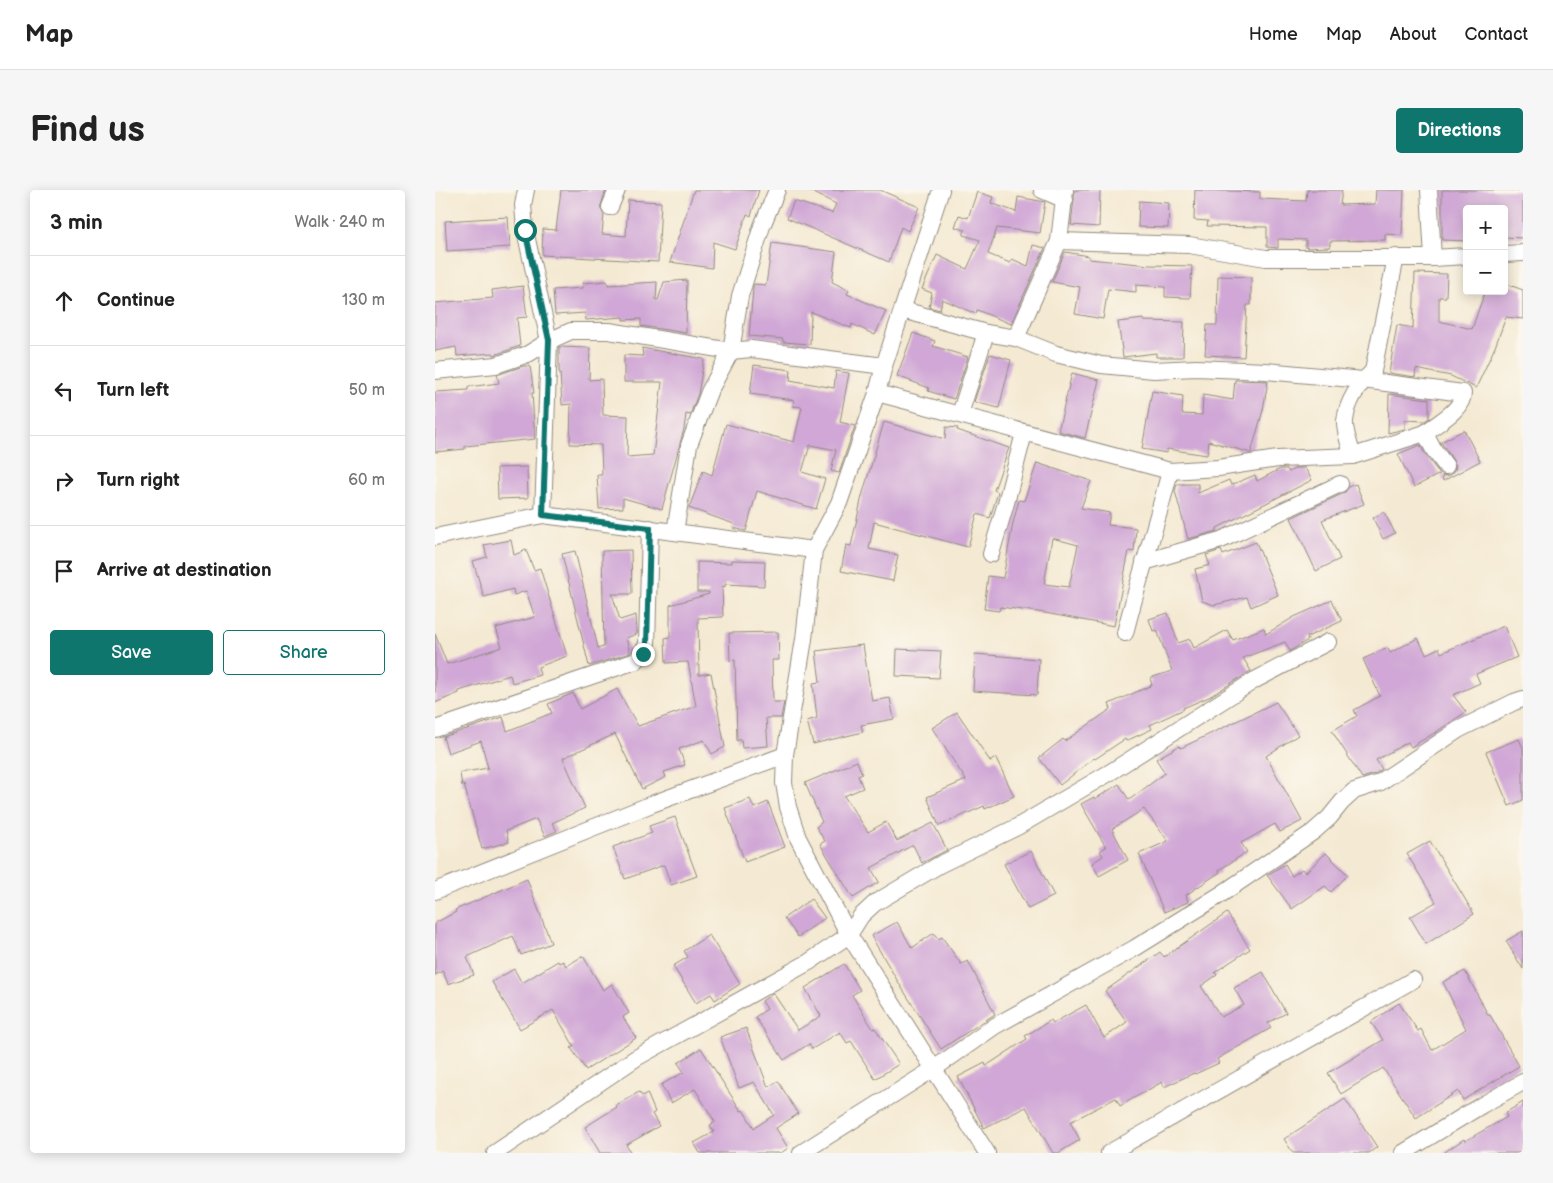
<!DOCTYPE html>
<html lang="en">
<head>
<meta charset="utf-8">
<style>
	:root { --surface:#fff; --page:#f6f6f6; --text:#222; --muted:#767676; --line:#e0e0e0; --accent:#0f766e }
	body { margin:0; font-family:"Balsamiq Sans",sans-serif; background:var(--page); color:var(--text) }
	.controls { position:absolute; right:15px; top:15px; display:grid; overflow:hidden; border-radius:5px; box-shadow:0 2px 12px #0003 }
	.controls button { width:45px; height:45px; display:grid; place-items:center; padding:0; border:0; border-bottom:1px solid var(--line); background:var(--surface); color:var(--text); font:25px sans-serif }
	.stop { position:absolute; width:15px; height:15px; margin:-11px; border:4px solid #0f766e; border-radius:50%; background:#fff }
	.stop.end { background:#0f766e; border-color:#fff; box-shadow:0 1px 5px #0008 }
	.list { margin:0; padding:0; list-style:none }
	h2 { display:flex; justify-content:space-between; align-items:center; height:65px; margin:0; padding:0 20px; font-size:21px }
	h2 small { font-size:16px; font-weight:400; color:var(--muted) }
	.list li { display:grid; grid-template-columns:32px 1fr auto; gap:15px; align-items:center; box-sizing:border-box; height:90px; padding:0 20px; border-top:1px solid var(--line) }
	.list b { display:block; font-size:19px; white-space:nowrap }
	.list em { font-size:16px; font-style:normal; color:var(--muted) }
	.actions { display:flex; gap:10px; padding:15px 20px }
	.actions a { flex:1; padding:11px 0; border:1px solid var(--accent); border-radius:5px; text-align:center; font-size:18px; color:var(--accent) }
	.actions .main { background:var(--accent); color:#fff }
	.icon { flex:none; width:28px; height:28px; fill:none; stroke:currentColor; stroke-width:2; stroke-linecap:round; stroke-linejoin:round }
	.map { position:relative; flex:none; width:1088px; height:963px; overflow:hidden; border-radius:5px }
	header { display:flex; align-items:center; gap:30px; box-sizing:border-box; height:70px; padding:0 25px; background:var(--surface); border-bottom:1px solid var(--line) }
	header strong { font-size:24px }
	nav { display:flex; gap:28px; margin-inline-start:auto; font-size:18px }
	.intro { display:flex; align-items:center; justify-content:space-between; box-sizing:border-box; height:120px; padding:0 30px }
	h1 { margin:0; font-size:35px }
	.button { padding:12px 22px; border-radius:5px; background:var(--accent); color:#fff; font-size:18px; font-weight:700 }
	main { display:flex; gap:30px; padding:0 30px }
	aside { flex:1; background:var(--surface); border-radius:5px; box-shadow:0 2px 12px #0003 }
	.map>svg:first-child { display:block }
	.building { fill:#d0a7d6; fill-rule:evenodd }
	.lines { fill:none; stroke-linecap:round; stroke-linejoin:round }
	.street-casing { stroke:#908a7e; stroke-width:18 }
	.street { stroke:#fff; stroke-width:16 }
	.route { stroke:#0f766e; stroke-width:6 }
</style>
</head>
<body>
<header>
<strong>Map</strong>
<nav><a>Home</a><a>Map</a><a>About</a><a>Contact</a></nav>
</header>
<div class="intro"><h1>Find us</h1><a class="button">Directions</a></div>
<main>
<aside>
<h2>3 min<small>Walk · 240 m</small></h2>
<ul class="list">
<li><svg class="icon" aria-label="ahead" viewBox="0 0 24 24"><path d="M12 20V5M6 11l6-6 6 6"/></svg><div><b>Continue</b></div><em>130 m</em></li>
<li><svg class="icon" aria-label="left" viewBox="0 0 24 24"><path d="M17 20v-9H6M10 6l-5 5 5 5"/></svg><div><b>Turn left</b></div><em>50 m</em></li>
<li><svg class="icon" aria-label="right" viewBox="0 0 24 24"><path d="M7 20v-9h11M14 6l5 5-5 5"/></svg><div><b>Turn right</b></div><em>60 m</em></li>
<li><svg class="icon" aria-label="arrive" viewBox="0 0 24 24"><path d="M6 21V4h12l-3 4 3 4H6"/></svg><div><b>Arrive at destination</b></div></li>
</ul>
<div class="actions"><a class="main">Save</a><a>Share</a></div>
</aside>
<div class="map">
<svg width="1088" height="963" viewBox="0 0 1088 963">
	<rect width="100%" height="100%" fill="#fbf7ec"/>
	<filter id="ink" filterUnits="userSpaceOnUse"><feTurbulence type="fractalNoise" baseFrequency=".02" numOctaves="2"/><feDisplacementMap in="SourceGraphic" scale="10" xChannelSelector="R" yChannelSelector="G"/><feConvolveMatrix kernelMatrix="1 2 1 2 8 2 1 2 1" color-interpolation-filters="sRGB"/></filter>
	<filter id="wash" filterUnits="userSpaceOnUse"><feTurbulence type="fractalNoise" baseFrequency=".0096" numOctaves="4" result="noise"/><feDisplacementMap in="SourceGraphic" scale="20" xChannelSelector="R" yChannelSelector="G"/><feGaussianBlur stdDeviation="1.12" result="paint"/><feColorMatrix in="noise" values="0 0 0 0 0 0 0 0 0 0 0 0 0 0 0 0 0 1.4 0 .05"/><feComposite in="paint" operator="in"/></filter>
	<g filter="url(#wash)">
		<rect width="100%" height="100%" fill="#f4e9d2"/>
		<g id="blocks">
			<g class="building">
				<path d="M126,0H171L165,18L169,25L167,44L191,46L193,10L226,12L223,72L107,65L108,39L121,40Z"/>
				<path d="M259,0H324L316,26L312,24L300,59L278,52L277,78L235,72Z"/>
				<path d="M373,0H445L484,17L473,41L466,37L454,72L352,28L359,11L397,23L401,14Z"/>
				<path d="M640,0H665L664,37L636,35Z"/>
				<path d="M760,0L825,2V9L871,11L872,0H907L905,15L940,14L941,0H969L967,45L950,44V50L895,51V57L871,58V50L843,49V58L832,57V37L772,36L773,31L759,30Z"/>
				<path d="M1007,0H1088V48L1069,47V19H1032V51L1007,50Z"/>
				<path d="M542,2L558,7L556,13L581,22L583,7L610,12L605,43L562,38L553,64L575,73L577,69L593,76L598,55L610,58L576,134L542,120L541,124L507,109L505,120L494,117L497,103L487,99L502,65L532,79L545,50L528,45L530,40L520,37L524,25L533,28Z"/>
				<path d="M704,11L734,13L733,38L703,37Z"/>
				<path d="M73,27L75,57L12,61L10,31Z"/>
				<path d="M337,53L401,62L397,92L414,100L412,104L451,121L440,145L417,134L416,138L376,122L375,154L348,152V149L314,146L318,98L319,94L331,95Z"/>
				<path d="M630,62L654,66V69L714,75L757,76L755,108L730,107V97L701,95V102L673,99L668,129L640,124L645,97L617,92Z"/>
				<path d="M980,83L1012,84L1011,107H1004V131L1037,139L1050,101H1069V93L1088,100V129L1071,127L1060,157L1041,198L1016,186L981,179L980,187L954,183L962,135L978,138Z"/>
				<path d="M783,86L816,87V115H812L809,167L770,165L772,135H782Z"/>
				<path d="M252,90L251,143L206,136V129L188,130V127L151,130L150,123L120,125L118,100L148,98V93L172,91L173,95L222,92L221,110H223L229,92Z"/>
				<path d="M88,96L92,127L82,128L85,156L59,165L58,163L22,166L21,157L0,161V113L58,108L57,100Z"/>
				<path d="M709,129V131L749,132L748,167H721V163L688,167L683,132Z"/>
				<path d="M478,143L500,151L498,156L533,167L519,209L493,201L494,198L462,186Z"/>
				<path d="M124,157L155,158L154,190L167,189L168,225L193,226L192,267L218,265L227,192H189V165L208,166L207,158L269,169L263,204L255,225L251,224L249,239L227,319L188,308V318L164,319L162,285H167L166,255L135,254L136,214L127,215L125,182H124Z"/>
				<path d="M555,164L576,170L564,218L539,212Z"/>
				<path d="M319,175L356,180L355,190L399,198L401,181L414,183L405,232L420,236L404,283L396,281L401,260L375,255L367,282L390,289L381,319L322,301L311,341L298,338L299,334L254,318L268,281L277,285L291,234L359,252L367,217L358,216L359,210L315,204Z"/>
				<path d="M88,176H95L99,203H97L100,249L30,256V259L0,262V202L33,200V197L64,193L62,185Z"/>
				<path d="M637,183L664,190L650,248L623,241Z"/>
				<path d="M800,190L833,191L828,220L816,263L774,251L772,265L732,259V263L707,259L717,201L748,206L747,224L767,225L768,205L798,210Z"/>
				<path d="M954,204L994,209V228L990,231L970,230V239L953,243Z"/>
				<path d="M449,232L510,249L511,237L523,238L522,240L574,258L559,300L563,302L555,328L542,324L533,357L439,332L434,359L463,365L458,391L406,381L411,355L416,356L427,306Z"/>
				<path d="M1029,240L1045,271L1008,291L1007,285L1012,286L1017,284L1020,280L1021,275L1006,252Z"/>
				<path d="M985,255L991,266L1005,284L979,297L963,264Z"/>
				<path d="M602,273L656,291L646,318L675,323L673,335L701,338L699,362L694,361L679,436L610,423L565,417L564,421L549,419L553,386L568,388L578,333L584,310L589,311ZM617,348L643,355L634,397L609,394Z"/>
				<path d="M92,277L93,308L63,309L62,278Z"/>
				<path d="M861,278H870L877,290L782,338V341L753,349L740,301L742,294H763V303L794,290L796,295L820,285L822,291L845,279H852L854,282Z"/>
				<path d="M921,294L929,314L887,330L905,369L881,381L856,328L909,303L915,296Z"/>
				<path d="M949,322L960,343L948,349L938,328Z"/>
				<path d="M76,350L79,365L91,360L99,380L105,378L132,466L103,477L105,485L77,493L75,485L24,501V503L0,513V444L12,474L67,457L61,438L100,427L91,401L79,405L78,399L49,407L38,371L52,367L49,355Z"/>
				<path d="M821,352L843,405L816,417L812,407L779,415L767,411L760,379L775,375L771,365L786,360L788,365Z"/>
				<path d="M196,360L197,404H177L185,430L201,425L202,444L191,448L195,463L154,476L127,364L140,361L163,458L169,457L167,361Z"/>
				<path d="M297,370L330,371L329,396L290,394V397L287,396L288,427L263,428L264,485L276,483L290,557L277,564L269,550L244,559L250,575L229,582L231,587L207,599L180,544L178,545L128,568L150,618L117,633L122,641L110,646L101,629L71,641L74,652L47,659L29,595L27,596L25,583L53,578L46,551L13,563L8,547L68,527L72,541L117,523L113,514L138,503L145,519L182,499L203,536L261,516L253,472L231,473L230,448L235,447V415L274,404V402H262V372L297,373Z"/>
				<path d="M897,410L907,431L872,447L873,450L855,461L850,452L808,468L816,481L774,507L748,518L749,519L715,535L717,539L691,551L690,549L660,569L659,568L625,595L604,568L628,549L630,551L676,519L674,514L717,495L715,488L737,481L722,440L718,441L714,429L733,423L743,453L755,449L759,458L792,440L798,450L829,438L831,444L859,427Z"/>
				<path d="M1069,436L1082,467L1041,484L1045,493L1018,505L1031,522L1001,542L976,557L973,552L941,570L947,579L940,584L927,588L897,541L922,526L919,520L945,506L928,469L953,458L955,463L983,448L991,464L1004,458L1006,463Z"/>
				<path d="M343,442L344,470H337L338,512H349L346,528H331L333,556L307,558L306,549L302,551L300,470L295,471L294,443Z"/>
				<path d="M428,455L437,511L455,508L459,529L426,535L428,542L378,554L372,531L382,528L378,493L385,492L381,461Z"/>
				<path d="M462,459L506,461L504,488L461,486Z"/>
				<path d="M540,464L604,469L602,505L538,501Z"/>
				<path d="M841,512L863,545L831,566L867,631L845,642L840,634L806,653L812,662L784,680L785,682L751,705L753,712L729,722L704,664L733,651L709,619L677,639L693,670L664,686L657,673L668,666L665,661L671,657L646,614L659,607L660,609L684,594L694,610L730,583L721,569L744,556L746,558Z"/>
				<path d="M522,522L555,571L561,568L579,606L550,619L549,616L504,636L492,607L531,590L497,538Z"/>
				<path d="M1084,549L1088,558V610L1074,616L1051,562Z"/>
				<path d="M422,571L427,584L423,586L428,598L409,606L433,642L451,632L462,651L498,633L512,660L487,673L478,655L436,678L444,692L418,708L385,654L390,651L381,637L387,632L370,593Z"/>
				<path d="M315,609L319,618L333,612L350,657L310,672L290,618Z"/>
				<path d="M240,627L262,686L236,695L229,675L190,689L178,657L217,643L214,636Z"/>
				<path d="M995,651L1039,724L991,754L975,727L1001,712L972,664Z"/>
				<path d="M596,661L619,706L593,719L569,674Z"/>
				<path d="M891,663L913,685L896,702L890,696L857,719L832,685L850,674L857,686L867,679L870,683Z"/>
				<path d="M92,689L116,753L86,765L78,746L32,767L39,785L13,794L8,781L0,785V733L21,722L20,720Z"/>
				<path d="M376,709L390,728L363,747L349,728Z"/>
				<path d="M792,723L815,759L780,782L782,785L766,796L786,827L809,815L799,798L828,782L851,823L833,833L836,838L782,869L784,873L760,884L759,883L729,897L727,892L685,916L681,908L635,932L645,950L623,963H618L591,917L549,938L523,887L550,873L551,876L592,849L590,846L616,830L618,833L651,815L669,848L692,832L670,801L725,762L729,767Z"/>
				<path d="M462,732L477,758L499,743L503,749L507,747L526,774L533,771L560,824L506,859L465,795L436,746Z"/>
				<path d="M1088,741V779L1071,751Z"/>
				<path d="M274,745L305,794L280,810L276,804L261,813L238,776L253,767L249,761Z"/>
				<path d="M148,766L168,800L177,794L194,823L188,827L201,848L151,880L136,858L139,856L118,820L85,839L57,792L79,779L87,793L123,771L124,773L128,771L131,776Z"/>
				<path d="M409,774L425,800L417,805L438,839L440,838L464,874L440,889L416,851L412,853L405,842L377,859L374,854L349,870L320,827L332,819L327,811L338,803L363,840L386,826L370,798Z"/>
				<path d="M1030,781L1053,825H1055L1084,876L1028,910L1023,901L981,928L948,878L906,904L893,883L948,850L936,832L964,813L983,841L986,839L997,860L1031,839L1008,792Z"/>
				<path d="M311,838L333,897L343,891L363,924L341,938L353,958L346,963H265L259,953L279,942L275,935L280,932L260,899L236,913L226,895L249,882L243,873L266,858L306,921L308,920L319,938L339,925L319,892L304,898L285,847Z"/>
				<path d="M204,902L207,906L212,903L220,922L217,924L224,936L191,955L196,963H165L150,937L182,917L181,915Z"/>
				<path d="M910,909L942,957L934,963H858L849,949Z"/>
				<path d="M1088,912V963H1008L1029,949L1030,951L1072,927L1070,923Z"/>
			</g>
		</g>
	</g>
	<g filter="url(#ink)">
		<use href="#blocks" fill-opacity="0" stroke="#908a7e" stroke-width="1"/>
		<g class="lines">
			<g class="street-casing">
				<g id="street">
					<path d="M91,0L88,15L90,40L114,151L108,325"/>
					<path d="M506,0L449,176L442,203L404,313L379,360L369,449L350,565L349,593L353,617L363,648L414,745L552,963"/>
					<path d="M607,0L630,10"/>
					<path d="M994,0L998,68"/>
					<path d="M175,17L182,0"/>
					<path d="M624,51L754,55L831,68H998L1032,66"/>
					<path d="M1069,64L1088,63"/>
					<path d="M468,120L551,143L581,148L621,164L666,175L719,180L761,178L831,181L928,190L1028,203C1028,220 1002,233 990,243"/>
					<path d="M581,148L624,51L630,0"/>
					<path d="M0,181L61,175L93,164L114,151L136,141H174L296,161L316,159L449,176"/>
					<path d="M442,203L735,281L783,278L843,269L918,266L990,243L999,260L1011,276"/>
					<path d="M525,224L551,143"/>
					<path d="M918,266C915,256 909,241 910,231C912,212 924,194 938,181L961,67"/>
					<path d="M240,342L254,255L274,202L296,161L305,106L327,36L342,0"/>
					<path d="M0,347L108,325L379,360"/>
					<path d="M556,364L571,313L589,243"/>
					<path d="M709,372L786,350L905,294"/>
					<path d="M690,443C704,388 721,336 735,281"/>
					<path d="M0,539L201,471L212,455L215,338"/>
					<path d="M0,701L217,614L350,565"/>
					<path d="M60,963L201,868L374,772L414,745L426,726L440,713L504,675L582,637L674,583L820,490L893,452"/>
					<path d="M366,963L500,878L560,836L700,758L785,705L878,642L894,628L907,612L919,601L944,593L1023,540L1079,512L1088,509"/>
					<path d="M674,963L978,790"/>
					<path d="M968,963L1047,915L1088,892"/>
				</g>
			</g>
			<use href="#street" class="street"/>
		</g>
	</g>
	<g class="lines" filter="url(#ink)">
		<path class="route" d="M90,40L114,150L108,325L215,338L212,454L208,464"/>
	</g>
</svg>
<div class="controls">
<button>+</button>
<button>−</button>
</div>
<div class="stop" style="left:90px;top:40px"></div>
<div class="stop end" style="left:208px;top:464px"></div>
</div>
</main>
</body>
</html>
